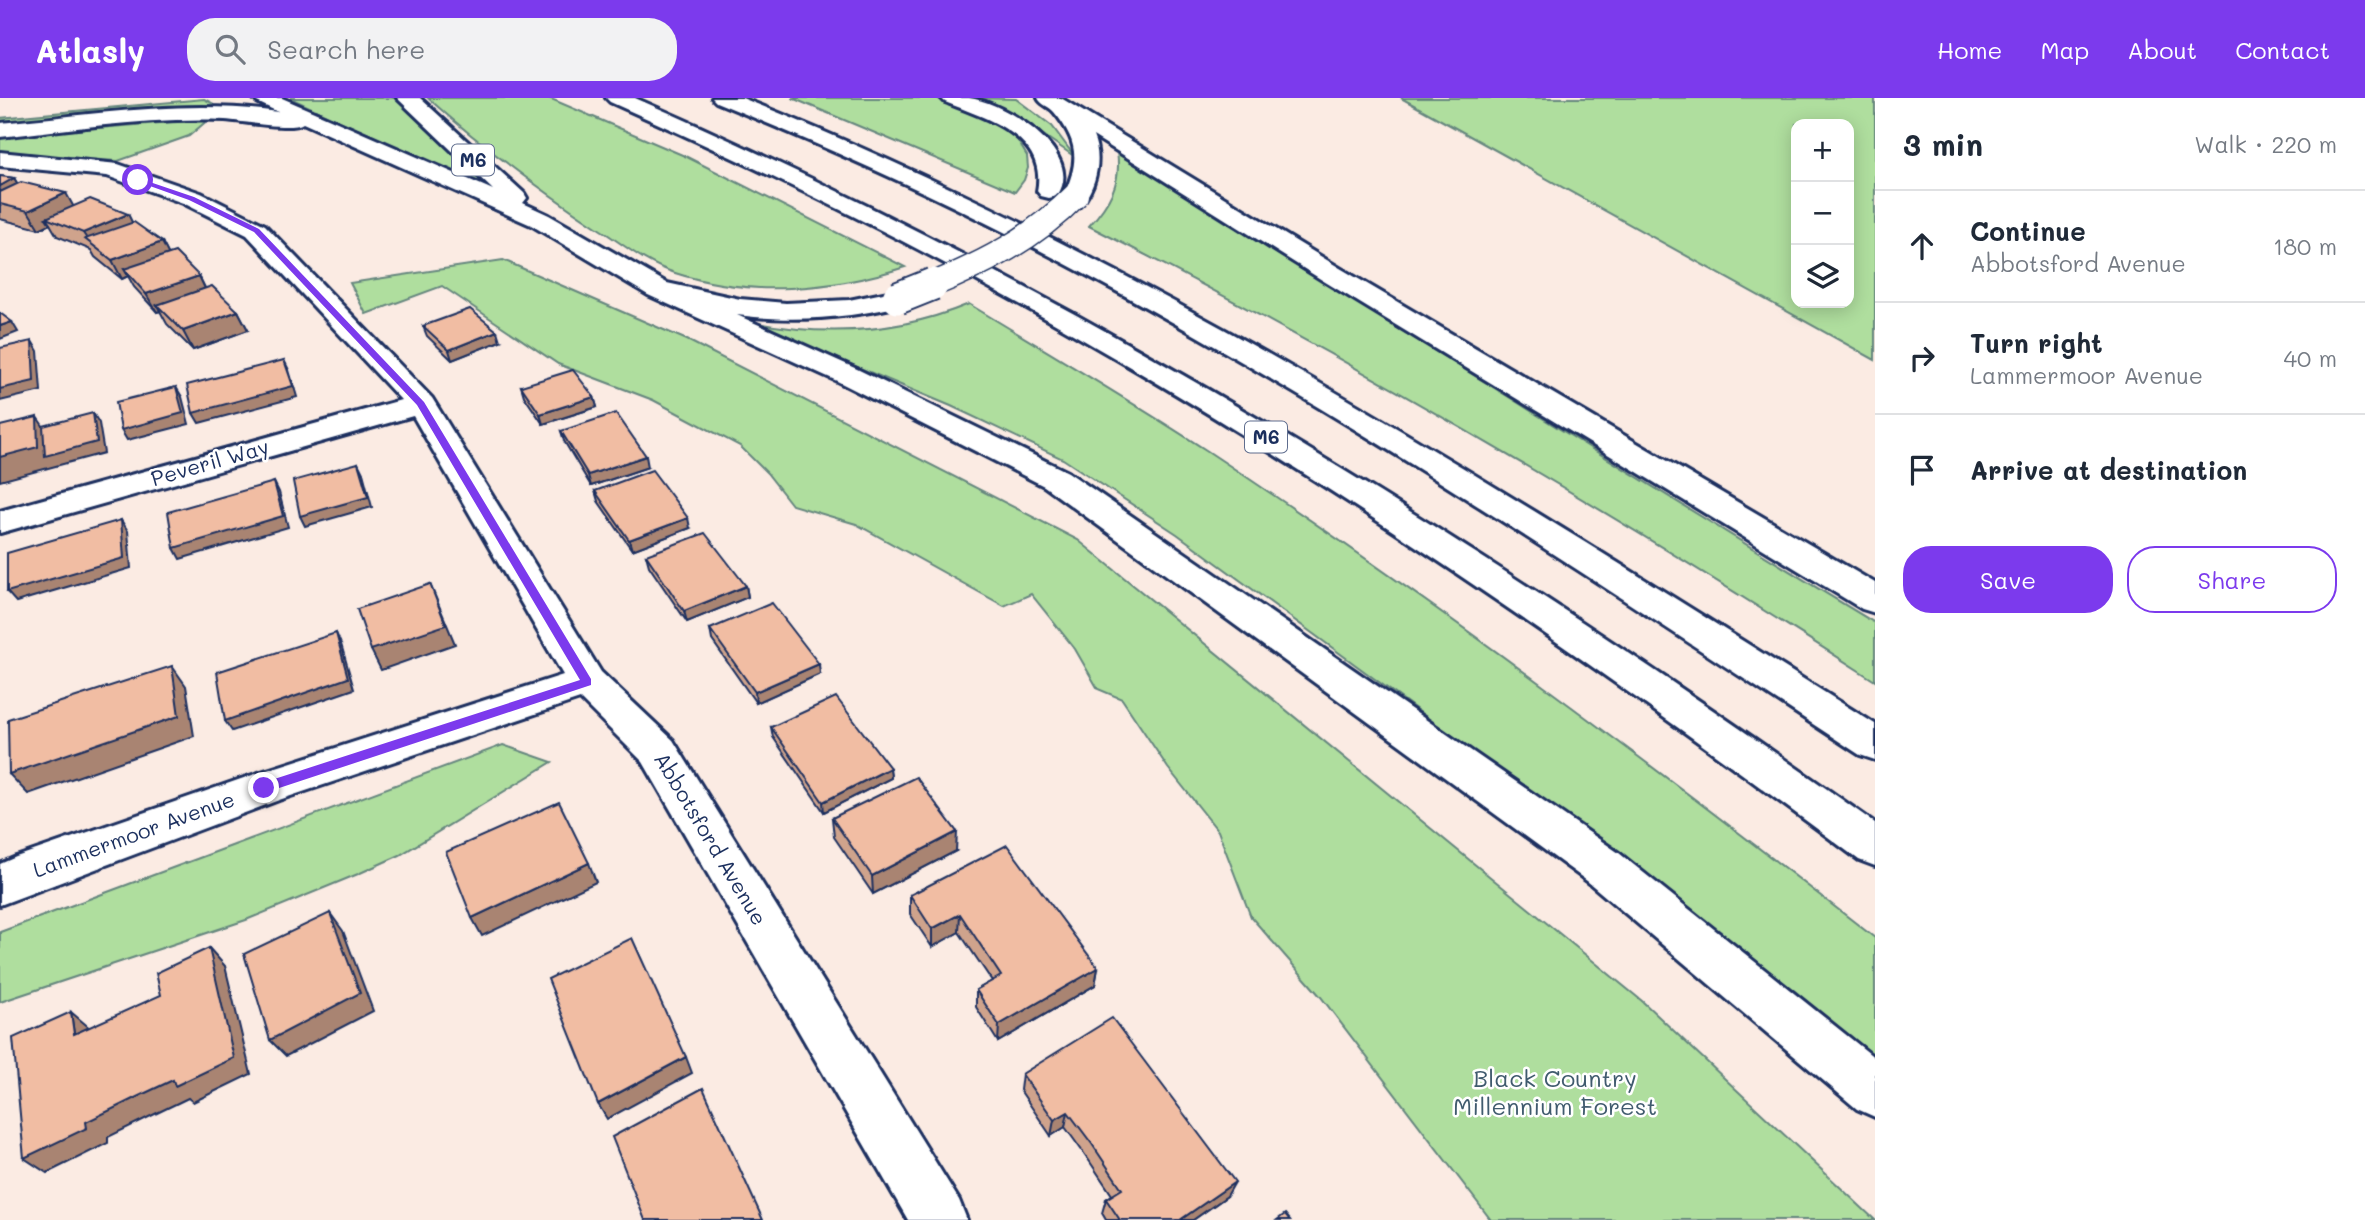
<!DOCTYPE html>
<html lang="en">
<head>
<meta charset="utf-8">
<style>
	:root { --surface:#fff; --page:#f2f2f3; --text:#1f2937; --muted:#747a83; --line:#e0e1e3; --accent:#7c3aed }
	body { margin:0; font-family:Mali,sans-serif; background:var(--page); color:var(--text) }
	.controls { position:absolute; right:21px; top:21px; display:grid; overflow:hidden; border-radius:14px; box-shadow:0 4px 18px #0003 }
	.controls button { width:63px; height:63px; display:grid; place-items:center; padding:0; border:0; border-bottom:2px solid var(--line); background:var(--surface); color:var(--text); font:35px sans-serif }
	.stop { position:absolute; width:21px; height:21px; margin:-16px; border:5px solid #7c3aed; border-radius:50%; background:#fff }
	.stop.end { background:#7c3aed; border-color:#fff; box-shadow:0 2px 7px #0008 }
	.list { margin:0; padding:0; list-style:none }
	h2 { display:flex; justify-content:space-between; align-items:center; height:91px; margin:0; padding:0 28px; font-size:30px }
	h2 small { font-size:23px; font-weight:400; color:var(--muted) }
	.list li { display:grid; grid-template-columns:46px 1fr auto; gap:21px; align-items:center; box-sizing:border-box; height:112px; padding:0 28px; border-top:2px solid var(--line) }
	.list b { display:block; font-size:26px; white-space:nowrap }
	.list p { margin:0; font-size:23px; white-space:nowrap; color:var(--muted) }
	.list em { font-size:23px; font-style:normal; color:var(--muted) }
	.actions { display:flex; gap:14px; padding:21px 28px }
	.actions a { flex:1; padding:16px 0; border:2px solid var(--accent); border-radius:28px; text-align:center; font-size:24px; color:var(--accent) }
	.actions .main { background:var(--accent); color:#fff }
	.icon { flex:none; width:38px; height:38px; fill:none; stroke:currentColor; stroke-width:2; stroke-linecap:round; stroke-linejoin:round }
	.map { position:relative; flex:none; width:1875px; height:1122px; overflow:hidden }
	header { display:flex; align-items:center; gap:42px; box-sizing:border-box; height:98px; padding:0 35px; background:var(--accent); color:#fff }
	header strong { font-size:33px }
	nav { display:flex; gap:38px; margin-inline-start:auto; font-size:24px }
	.search { width:490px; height:63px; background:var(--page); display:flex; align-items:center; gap:18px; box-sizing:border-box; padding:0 24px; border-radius:28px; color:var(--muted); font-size:26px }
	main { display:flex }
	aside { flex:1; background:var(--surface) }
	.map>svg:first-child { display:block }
	.green { fill:#afde9e; stroke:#65867e; stroke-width:2; fill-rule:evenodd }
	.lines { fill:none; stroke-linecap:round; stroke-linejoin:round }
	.street-casing { stroke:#1b2f5e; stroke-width:6 }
	.highway-casing { stroke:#1b2f5e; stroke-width:6 }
	.street { fill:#fff; fill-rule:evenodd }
	.highway { fill:#fff; fill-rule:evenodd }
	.highway-bridge-far1-casing { stroke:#1b2f5e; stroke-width:27; stroke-linecap:butt }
	.highway-bridge-casing { stroke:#1b2f5e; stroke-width:35; stroke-linecap:butt }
	.highway-bridge-far1 { stroke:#fff; stroke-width:24 }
	.highway-bridge { stroke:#fff; stroke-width:31 }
	.wall { fill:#cfa38c; stroke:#1b2f5e; stroke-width:2 }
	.shaded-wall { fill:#a98472; stroke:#1b2f5e; stroke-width:2 }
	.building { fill:#f1bda3; stroke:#1b2f5e; stroke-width:2 }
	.route { fill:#7c3aed }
	.labels { text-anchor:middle; stroke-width:5; stroke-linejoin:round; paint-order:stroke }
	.shield { fill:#fff; stroke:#5f6d8e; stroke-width:2 }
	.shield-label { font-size:19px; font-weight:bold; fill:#1b2f5e }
	.street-label { font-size:21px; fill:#1b2f5e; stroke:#fff }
	.near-park-label { font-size:24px; fill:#405b6e; stroke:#fff }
</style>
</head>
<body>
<header>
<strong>Atlasly</strong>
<div class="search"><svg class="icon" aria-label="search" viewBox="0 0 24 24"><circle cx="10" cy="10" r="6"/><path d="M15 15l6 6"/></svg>Search here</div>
<nav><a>Home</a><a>Map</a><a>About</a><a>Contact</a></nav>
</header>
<main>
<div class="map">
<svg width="1875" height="1122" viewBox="0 0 1875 1122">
	<rect width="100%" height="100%" fill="#fbebe3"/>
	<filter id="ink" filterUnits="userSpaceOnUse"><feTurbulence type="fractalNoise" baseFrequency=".0143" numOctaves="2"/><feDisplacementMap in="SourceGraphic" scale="14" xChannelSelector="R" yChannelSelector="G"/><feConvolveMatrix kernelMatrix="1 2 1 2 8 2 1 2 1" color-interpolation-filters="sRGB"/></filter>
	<g filter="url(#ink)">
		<g class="green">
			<path d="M290,0H400L509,102Z"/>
			<path d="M428,0H549L687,59L905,169C831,193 749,199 675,175C647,166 625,148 601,132C541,92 482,49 428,0Z"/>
			<path d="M792,0H937L991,22L1015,38L1027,58L1028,70L1024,82L1015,94Z"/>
			<path d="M976,0L1016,1L1052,28L1075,59L1042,36Z"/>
			<path d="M1401,0H1875V262ZM1796,26H1849V205H1796Z"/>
			<path d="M204,1L212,5L215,11L0,28V20Z"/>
			<path d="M209,21L189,38L118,63L0,56V38Z"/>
			<path d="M1117,54C1178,91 1236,131 1297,168C1490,286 1681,408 1875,525V583C1620,419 1360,265 1089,128C1109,106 1122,85 1117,54Z"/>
			<path d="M503,162L687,242L1078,442L1642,903L1875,1122H1491L1321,899L1251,819L1218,733L1168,670L1122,601L1098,591L1075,551L1031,496L1004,508L856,426L792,407L767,375L740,348L653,302L558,266L442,188L366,216L350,185Z"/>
			<path d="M969,206C1048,254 1128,301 1206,352C1436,504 1657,670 1875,840V962L1462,645L1177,436L1063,361L951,308L747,223C822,239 897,236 969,206Z"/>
			<path d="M503,647L552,664L400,757L358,776L246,822L0,904V834Z"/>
		</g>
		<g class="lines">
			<g class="street-casing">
				<path id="street" d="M0,54L118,66L201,95L265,127L432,300L601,574L673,642L959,1102L967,1122H908L643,664L580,601L279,702L0,807V766L16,759L264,673L563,577L413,318L0,435V413L401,302L247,137L183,105L107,78L0,68Z"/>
			</g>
			<g class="highway-casing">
				<g id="highway">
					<path d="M253,0H282L493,92L397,0H420L524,95L527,100L523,105L549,117L667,185L740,201L786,205L849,202L898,192L908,194L912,200L908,206C852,220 794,225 737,217L857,271L1068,374L1619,755L1875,960V1019L1857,1011L1587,783L1044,388L837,283L648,197L531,127L303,25C292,33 242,23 225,22C150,19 74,31 0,39V25C92,17 186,1 278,14L257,4Z"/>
					<path d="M606,0H635C1076,191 1483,447 1875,725V768L1859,762C1573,549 1276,343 961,174C846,112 729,57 610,4Z"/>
					<path d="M712,0H742C1144,159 1510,397 1875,626V662L1860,657C1575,470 1289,276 982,123C895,79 806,41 716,4Z"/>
					<path d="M941,0C951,0 960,0 969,0C1004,4 1087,55 1057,98L1049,100L1041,98L1037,93C1048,38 985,20 945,4Z"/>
					<path d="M1038,0H1061L1340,170L1875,485V515L1862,511L1322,182L1093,38C1102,59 1097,84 1085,102L1076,104L1067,102L1064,97C1080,62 1078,43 1054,14C1049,8 1041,7 1038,0Z"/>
				</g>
			</g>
			<use href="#street" class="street"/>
			<use href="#highway" class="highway"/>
			<g class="highway-bridge-far1-casing">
				<path id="highway-bridge-far1" d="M929,188C984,166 1034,140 1076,97"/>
			</g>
			<g class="highway-bridge-casing">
				<path id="highway-bridge" d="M898,200L933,186"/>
			</g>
			<use href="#highway-bridge-far1" class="highway-bridge-far1"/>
			<use href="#highway-bridge" class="highway-bridge"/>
		</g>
		<g class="wall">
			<path d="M0,78L14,80L17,85L73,109L132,124L162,144L168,156L199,178L205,190L238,213L248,232L193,252L167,226L160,213L157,214L134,189L128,178L122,181L95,159L91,152L57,138L50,126L39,131L0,121Z"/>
			<path d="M423,228L500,243L452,262L427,238Z"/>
			<path d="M521,288L594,299L597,309L543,326L524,298Z"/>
			<path d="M561,333L648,369L591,388L564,343Z"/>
			<path d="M595,393L690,430L632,452L598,403Z"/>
			<path d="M646,457L746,488L748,499L687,524L649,468Z"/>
			<path d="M710,531L820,576L756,605L712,542Z"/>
			<path d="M771,629L890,670L891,680L824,714L773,639Z"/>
			<path d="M832,720L956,753L873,796L834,739Z"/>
			<path d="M910,797L1098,870L1095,887L998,944L976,909V892L992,883L959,834L932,849L910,816Z"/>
			<path d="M1022,976L1227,1098L1193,1122H1106L1102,1115L1106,1101L1112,1097L1088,1061L1065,1029L1051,1038L1020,992Z"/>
		</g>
		<g class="shaded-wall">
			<path d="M14,80L25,98L0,106V88Z"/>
			<path d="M66,95L76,113L46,120L50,126L39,131L28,113Z"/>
			<path d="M128,116L137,134L89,144L83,135Z"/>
			<path d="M162,144L172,163L124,171L128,178L122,181L112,162Z"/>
			<path d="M199,178L208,197L157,207L160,213L157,214L146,196Z"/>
			<path d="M238,213L248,232L193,252L183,233Z"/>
			<path d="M12,224L18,234L0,241V228Z"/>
			<path d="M497,233L500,243L452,262L449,252Z"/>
			<path d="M32,243L38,253L41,293L0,303V291Z"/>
			<path d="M284,262L289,272L297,299L199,325L193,315Z"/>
			<path d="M176,289L182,299L189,326L127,342L121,332Z"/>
			<path d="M594,299L597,309L543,326L540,316Z"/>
			<path d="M93,315L99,325L104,355L0,383V359L37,319L50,338Z"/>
			<path d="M646,358L648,369L591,388L588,377Z"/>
			<path d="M358,365L363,375L372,409L305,428L300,418Z"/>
			<path d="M274,384L279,394L288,429L180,461L174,450Z"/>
			<path d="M688,420L690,430L632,452L629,442Z"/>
			<path d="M121,422L128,433L131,470L16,504L7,494Z"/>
			<path d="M430,486L455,546L381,572L371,552Z"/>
			<path d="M746,488L748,499L687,524L684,513Z"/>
			<path d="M336,535L341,546L354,591L232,633L225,623Z"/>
			<path d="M819,566L820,576L756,605L755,594Z"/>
			<path d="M172,568L186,588L194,638L28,696L9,676Z"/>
			<path d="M890,670L891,680L824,714L823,704Z"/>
			<path d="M957,734L956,753L873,796L872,778Z"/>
			<path d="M589,765L596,784L482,838L472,820Z"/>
			<path d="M330,815L343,833L373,913L286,958L270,942Z"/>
			<path d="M960,816L959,834L932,849V831Z"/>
			<path d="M209,850L225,868L251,976L193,1004L188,1000L157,1015L108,1039V1045L47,1075L24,1060L86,1024Z"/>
			<path d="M1098,870L1095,887L998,944L999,927Z"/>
			<path d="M71,914L91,931L74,936Z"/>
			<path d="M686,959L692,975L607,1021L598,1006Z"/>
			<path d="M1068,1014L1065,1029L1051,1038L1054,1022Z"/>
			<path d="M1235,1084L1227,1098L1193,1122H1180Z"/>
		</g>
		<g class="building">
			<path d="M0,78L14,80L0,88Z"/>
			<path d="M21,84L66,95L28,113L0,106V94Z"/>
			<path d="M90,101L128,116L83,135L46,120Z"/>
			<path d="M134,124L162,144L112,162L85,141Z"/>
			<path d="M175,154L199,178L146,196L124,171Z"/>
			<path d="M212,188L238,213L183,233L157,207Z"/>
			<path d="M470,211L497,233L449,252L423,228Z"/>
			<path d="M0,215L12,224L0,228Z"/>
			<path d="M32,243L34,283L0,291V250Z"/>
			<path d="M284,262L293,288L193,315L187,287Z"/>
			<path d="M573,272L594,299L540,316L521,288Z"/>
			<path d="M176,289L183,315L121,332L116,304Z"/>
			<path d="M93,315L97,344L45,358L43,328Z"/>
			<path d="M616,315L646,358L588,377L561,333Z"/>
			<path d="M37,319L38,349L0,359V328Z"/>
			<path d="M358,365L368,399L300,418L293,383Z"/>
			<path d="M652,372L688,420L629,442L595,393Z"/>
			<path d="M274,384L283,418L174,450L168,414Z"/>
			<path d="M121,422L124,460L7,494V455Z"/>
			<path d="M705,435L746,488L684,513L646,457Z"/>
			<path d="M430,486L446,527L371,552L357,511Z"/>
			<path d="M772,505L819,566L755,594L710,531Z"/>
			<path d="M336,535L348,580L225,623L217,574Z"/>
			<path d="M172,568L179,618L9,676L8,621Z"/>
			<path d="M836,599L890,670L823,704L771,629Z"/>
			<path d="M916,679L957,734L872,778L832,720Z"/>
			<path d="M559,704L589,765L472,820L446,754Z"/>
			<path d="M1007,747L1098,870L999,927L976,892L1001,878L960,816L932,831L910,797Z"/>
			<path d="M330,815L360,895L270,942L244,856Z"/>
			<path d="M632,840L686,959L598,1006L548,881Z"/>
			<path d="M209,850L234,960L175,988L173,982L137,999L86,1024L87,1030L24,1060L13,940L71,914L74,936L161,897L156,875Z"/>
			<path d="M1112,920L1235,1084L1180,1122H1120L1106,1101L1122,1091L1092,1046L1068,1014L1054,1022L1022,976Z"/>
			<path d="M703,990L763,1122H645L612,1039Z"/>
			<path d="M1285,1116L1290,1122H1277Z"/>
		</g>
	</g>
	<path class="route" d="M138,80L194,99L259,131L424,304L591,581V587L264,695L259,693V686L580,582L417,307L254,134L189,102L136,83Z"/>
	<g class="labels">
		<g class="shield">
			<rect x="452" y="46.5" width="42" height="31" rx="5"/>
			<rect x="1245" y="323.5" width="42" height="31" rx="5"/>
		</g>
		<g class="shield-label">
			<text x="473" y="69">M6</text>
			<text x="1266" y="346">M6</text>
		</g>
		<g class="street-label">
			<text transform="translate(210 365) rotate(-16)" y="7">Peveril Way</text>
			<text transform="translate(134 737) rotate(-20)" y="7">Lammermoor Avenue</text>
			<text transform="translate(710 741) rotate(59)" y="7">Abbotsford Avenue</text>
		</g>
		<g class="near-park-label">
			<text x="1555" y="989">Black Country<tspan x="1555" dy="28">Millennium Forest</tspan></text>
		</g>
	</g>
</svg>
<div class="controls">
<button>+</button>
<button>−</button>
<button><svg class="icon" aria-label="layers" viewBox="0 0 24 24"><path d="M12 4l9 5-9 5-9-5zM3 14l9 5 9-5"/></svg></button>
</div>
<div class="stop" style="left:138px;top:82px"></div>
<div class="stop end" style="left:264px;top:690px"></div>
</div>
<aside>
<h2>3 min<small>Walk · 220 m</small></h2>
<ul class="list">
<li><svg class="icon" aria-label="ahead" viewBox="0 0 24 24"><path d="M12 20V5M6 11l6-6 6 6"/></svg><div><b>Continue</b><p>Abbotsford Avenue</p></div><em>180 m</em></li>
<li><svg class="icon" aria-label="right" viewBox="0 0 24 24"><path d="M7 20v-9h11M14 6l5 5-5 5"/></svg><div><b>Turn right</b><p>Lammermoor Avenue</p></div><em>40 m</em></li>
<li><svg class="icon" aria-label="arrive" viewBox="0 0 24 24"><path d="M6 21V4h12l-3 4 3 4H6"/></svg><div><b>Arrive at destination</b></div></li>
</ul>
<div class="actions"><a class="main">Save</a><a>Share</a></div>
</aside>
</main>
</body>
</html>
